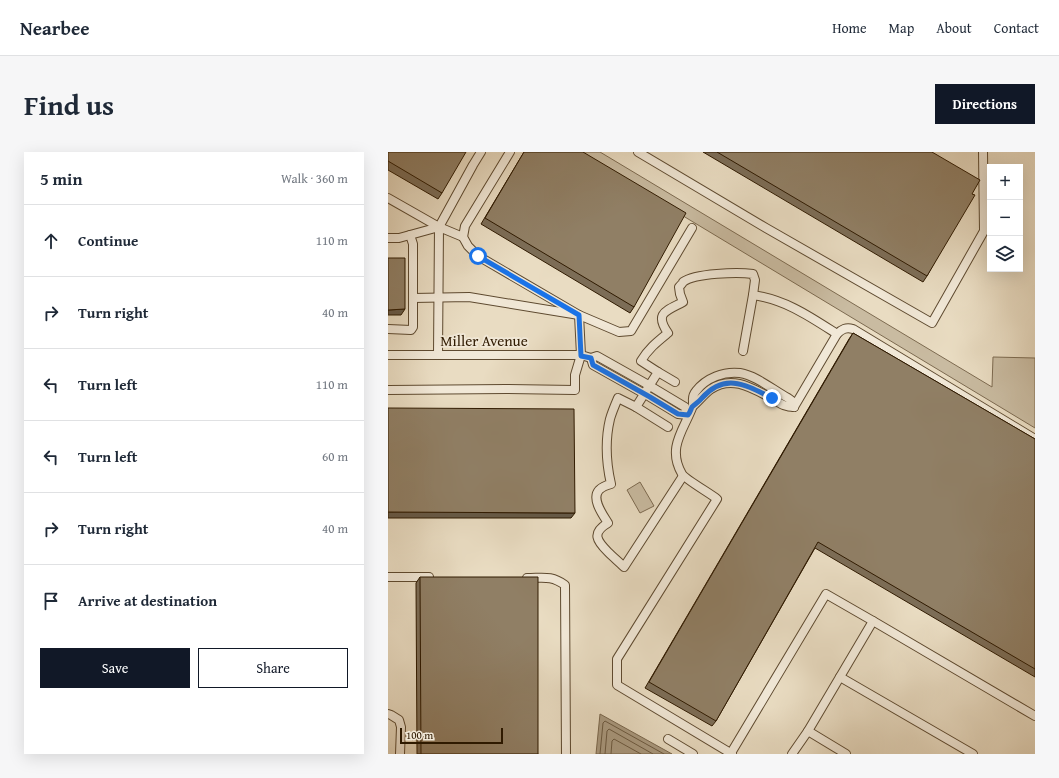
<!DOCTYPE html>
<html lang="en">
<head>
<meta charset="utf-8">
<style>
	:root { --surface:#fff; --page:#f6f6f7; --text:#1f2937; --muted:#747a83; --line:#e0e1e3; --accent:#111827 }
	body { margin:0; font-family:"Gentium Book Plus",serif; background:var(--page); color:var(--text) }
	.controls { position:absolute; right:12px; top:12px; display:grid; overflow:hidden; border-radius:0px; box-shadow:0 4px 16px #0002 }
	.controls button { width:36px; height:36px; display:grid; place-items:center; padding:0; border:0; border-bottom:1px solid var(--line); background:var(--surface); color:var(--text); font:20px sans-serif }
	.scale { position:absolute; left:12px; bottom:10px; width:103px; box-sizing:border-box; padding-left:4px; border:2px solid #2f1a00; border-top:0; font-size:11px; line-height:14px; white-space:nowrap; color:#2f1a00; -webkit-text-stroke:3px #f1e8d7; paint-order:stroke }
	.stop { position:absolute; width:12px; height:12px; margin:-9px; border:3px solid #1a73e8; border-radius:50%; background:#fff }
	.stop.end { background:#1a73e8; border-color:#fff; box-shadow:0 1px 4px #0008 }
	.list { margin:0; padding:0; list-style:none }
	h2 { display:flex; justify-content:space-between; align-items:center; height:52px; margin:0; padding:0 16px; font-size:17px }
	h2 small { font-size:13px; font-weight:400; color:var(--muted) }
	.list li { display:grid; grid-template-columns:26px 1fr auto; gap:12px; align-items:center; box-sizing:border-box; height:72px; padding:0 16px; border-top:1px solid var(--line) }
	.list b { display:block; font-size:15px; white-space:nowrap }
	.list em { font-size:13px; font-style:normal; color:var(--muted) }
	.actions { display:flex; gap:8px; padding:12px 16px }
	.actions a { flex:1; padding:9px 0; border:1px solid var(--accent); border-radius:0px; text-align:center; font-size:14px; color:var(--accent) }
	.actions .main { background:var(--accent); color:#fff }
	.icon { flex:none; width:22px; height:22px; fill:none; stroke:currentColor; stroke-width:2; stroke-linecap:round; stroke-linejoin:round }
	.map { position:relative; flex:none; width:647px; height:602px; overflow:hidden; border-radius:0px }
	header { display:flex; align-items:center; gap:24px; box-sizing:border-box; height:56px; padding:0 20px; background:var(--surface); border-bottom:1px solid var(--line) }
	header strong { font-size:19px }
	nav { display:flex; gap:22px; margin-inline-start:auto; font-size:14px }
	.intro { display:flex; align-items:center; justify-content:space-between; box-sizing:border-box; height:96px; padding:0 24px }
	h1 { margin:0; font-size:28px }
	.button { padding:10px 18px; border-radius:0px; background:var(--accent); color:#fff; font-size:14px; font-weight:700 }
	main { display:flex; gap:24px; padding:0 24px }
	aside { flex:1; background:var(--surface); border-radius:0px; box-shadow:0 4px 16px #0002 }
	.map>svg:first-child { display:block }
	.green { fill:#c9bba1; stroke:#7c6a50 }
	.water { fill:#aa9a80; stroke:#79674d }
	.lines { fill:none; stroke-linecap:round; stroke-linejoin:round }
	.shore { stroke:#6c5a40; stroke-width:1 }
	.minor-casing { stroke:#5e4a30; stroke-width:10 }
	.minor { stroke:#f1e8d7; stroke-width:8 }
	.wall { fill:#7c6d57; stroke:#2f1a00 }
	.shaded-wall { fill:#655947; stroke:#2f1a00 }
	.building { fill:#907f65; stroke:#2f1a00 }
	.route { stroke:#1a73e8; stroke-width:5 }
	.labels { text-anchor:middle; stroke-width:3.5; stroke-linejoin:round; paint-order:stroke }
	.street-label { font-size:15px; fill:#2f1a00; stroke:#f1e8d7 }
</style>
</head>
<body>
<header>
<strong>Nearbee</strong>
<nav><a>Home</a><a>Map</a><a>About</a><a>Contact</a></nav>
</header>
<div class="intro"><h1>Find us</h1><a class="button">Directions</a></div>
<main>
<aside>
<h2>5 min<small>Walk · 360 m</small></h2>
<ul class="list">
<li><svg class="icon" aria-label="ahead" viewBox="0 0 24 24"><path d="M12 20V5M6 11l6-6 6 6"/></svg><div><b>Continue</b></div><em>110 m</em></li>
<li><svg class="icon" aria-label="right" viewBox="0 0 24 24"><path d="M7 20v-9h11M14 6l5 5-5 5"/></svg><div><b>Turn right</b></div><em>40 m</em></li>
<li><svg class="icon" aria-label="left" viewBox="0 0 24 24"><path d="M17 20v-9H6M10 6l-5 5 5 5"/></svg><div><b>Turn left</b></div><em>110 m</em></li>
<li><svg class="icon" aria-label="left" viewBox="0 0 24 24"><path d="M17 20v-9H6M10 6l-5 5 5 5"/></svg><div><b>Turn left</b></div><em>60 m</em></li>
<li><svg class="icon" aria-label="right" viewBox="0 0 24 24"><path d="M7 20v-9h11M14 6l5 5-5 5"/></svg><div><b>Turn right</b></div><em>40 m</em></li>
<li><svg class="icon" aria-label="arrive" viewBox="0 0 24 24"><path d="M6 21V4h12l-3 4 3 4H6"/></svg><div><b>Arrive at destination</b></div></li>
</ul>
<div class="actions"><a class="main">Save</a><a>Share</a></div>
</aside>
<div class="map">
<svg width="647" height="602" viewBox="0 0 647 602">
	<rect width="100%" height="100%" fill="#e9dcc2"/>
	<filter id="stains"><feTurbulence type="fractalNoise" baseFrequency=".005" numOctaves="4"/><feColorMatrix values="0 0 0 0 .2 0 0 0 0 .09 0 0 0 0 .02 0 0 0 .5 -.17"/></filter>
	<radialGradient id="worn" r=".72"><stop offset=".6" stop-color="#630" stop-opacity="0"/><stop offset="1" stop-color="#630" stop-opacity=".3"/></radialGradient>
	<g class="green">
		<path d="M189,0H212L604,235L605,205L647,206V276Z"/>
		<path d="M252,330L266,354L252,361L239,338Z"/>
	</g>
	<path class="water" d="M212,562L284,602H208Z"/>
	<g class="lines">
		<g class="shore">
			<path d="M212,602L215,571L217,569L276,602"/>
			<path d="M217,602L219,579L221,577L265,602"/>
			<path d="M223,602L224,589L226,587L253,602"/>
		</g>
		<g class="minor-casing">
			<g id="minor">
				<path d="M250,0L378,76L544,171L596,79L595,0"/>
				<path d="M0,46L51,75L75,85"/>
				<path d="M0,86H11L51,75L85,13L93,0"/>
				<path d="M25,146L81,145L191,163L231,180L243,179L304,76"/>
				<path d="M0,177L23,178L25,175V92L22,83"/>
				<path d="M355,199L365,143"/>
				<path d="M0,203H193L203,206L209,204L257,231L297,255L300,263"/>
				<path d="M50,203L51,75"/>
				<path d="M203,206L205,213L262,245L290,262L300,263"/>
				<path d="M270,220L287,230"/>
				<path d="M0,238L118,237L187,238V223L193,203L191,163L90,104L80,94L75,85L77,74L122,0"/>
				<path d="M305,254C311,249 316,242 323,237C344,223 364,236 383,246C392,251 396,255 406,255"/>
				<path d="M248,255L280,275"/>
				<path d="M406,255L449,182C454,177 458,175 465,177L647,287"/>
				<path d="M295,324L236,415C231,410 225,405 220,400C209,389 203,381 220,371C215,363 203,347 211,338C214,335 219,333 223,332C218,310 217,288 222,267C224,260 227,253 230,246L248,255L270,220L253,209C260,197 269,190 280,181C266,161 278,159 295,150L292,142L291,135C292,134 295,131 295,130C307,121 350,120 365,122L367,128L365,143C398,148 421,164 449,182"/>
				<path d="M0,425H41"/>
				<path d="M139,426C155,426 163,423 177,433L178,602"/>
				<path d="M452,525L585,602"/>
				<path d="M0,562L3,563L11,568L13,575L12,602"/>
				<path d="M420,579L485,469L647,564"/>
				<path d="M280,587L305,602"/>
				<path d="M343,601L438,442L485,469"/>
				<path d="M344,602L229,533V507L329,347C323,342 297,327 294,322C279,296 295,279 304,256C307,249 302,246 308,239C318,226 336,219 352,221C369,224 385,238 400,246L404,249L406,255"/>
				<path d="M404,602L420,579L458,602"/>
			</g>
		</g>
		<use href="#minor" class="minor"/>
	</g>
	<g class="wall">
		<path d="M0,0L54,41L50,47L0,18Z"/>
		<path d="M136,0H195L246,155L242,161L93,72Z"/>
		<path d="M315,0H544L584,42L539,124L535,130Z"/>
		<path d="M465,181L647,287V525L427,396L328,569L324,574L257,536L461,187Z"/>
		<path d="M32,425L150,602H29L28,431Z"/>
	</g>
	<g class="shaded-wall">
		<path d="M17,157L13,163H0V158Z"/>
		<path d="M0,360L187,361L183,366H0Z"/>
	</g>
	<g class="building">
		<path d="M0,0H78L54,41L0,9Z"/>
		<path d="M136,0H195L298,61L246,155L97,66Z"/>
		<path d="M329,0H544L592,28L584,42L587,43L539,124Z"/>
		<path d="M0,106H17V157L0,158Z"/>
		<path d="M465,181L647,287V517L430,390L328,569L261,530Z"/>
		<path d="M0,256L186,257L187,361L0,360Z"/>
		<path d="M32,425H150V602H33Z"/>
	</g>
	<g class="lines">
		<path class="route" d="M90,104L191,163L193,204L203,206L205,213L262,245L290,262L300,263C302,261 303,257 304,255C307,252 311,250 314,246C337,220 358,233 384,246"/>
	</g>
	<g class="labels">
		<g class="street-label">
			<text x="96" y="194">Miller Avenue</text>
		</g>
	</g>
	<rect width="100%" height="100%" filter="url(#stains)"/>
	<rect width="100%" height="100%" fill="url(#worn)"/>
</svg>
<div class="controls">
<button>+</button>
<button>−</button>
<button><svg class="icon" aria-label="layers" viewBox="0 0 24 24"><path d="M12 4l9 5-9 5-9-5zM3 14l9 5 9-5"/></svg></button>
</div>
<div class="scale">100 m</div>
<div class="stop" style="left:90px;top:104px"></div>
<div class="stop end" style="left:384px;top:246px"></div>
</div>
</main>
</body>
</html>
